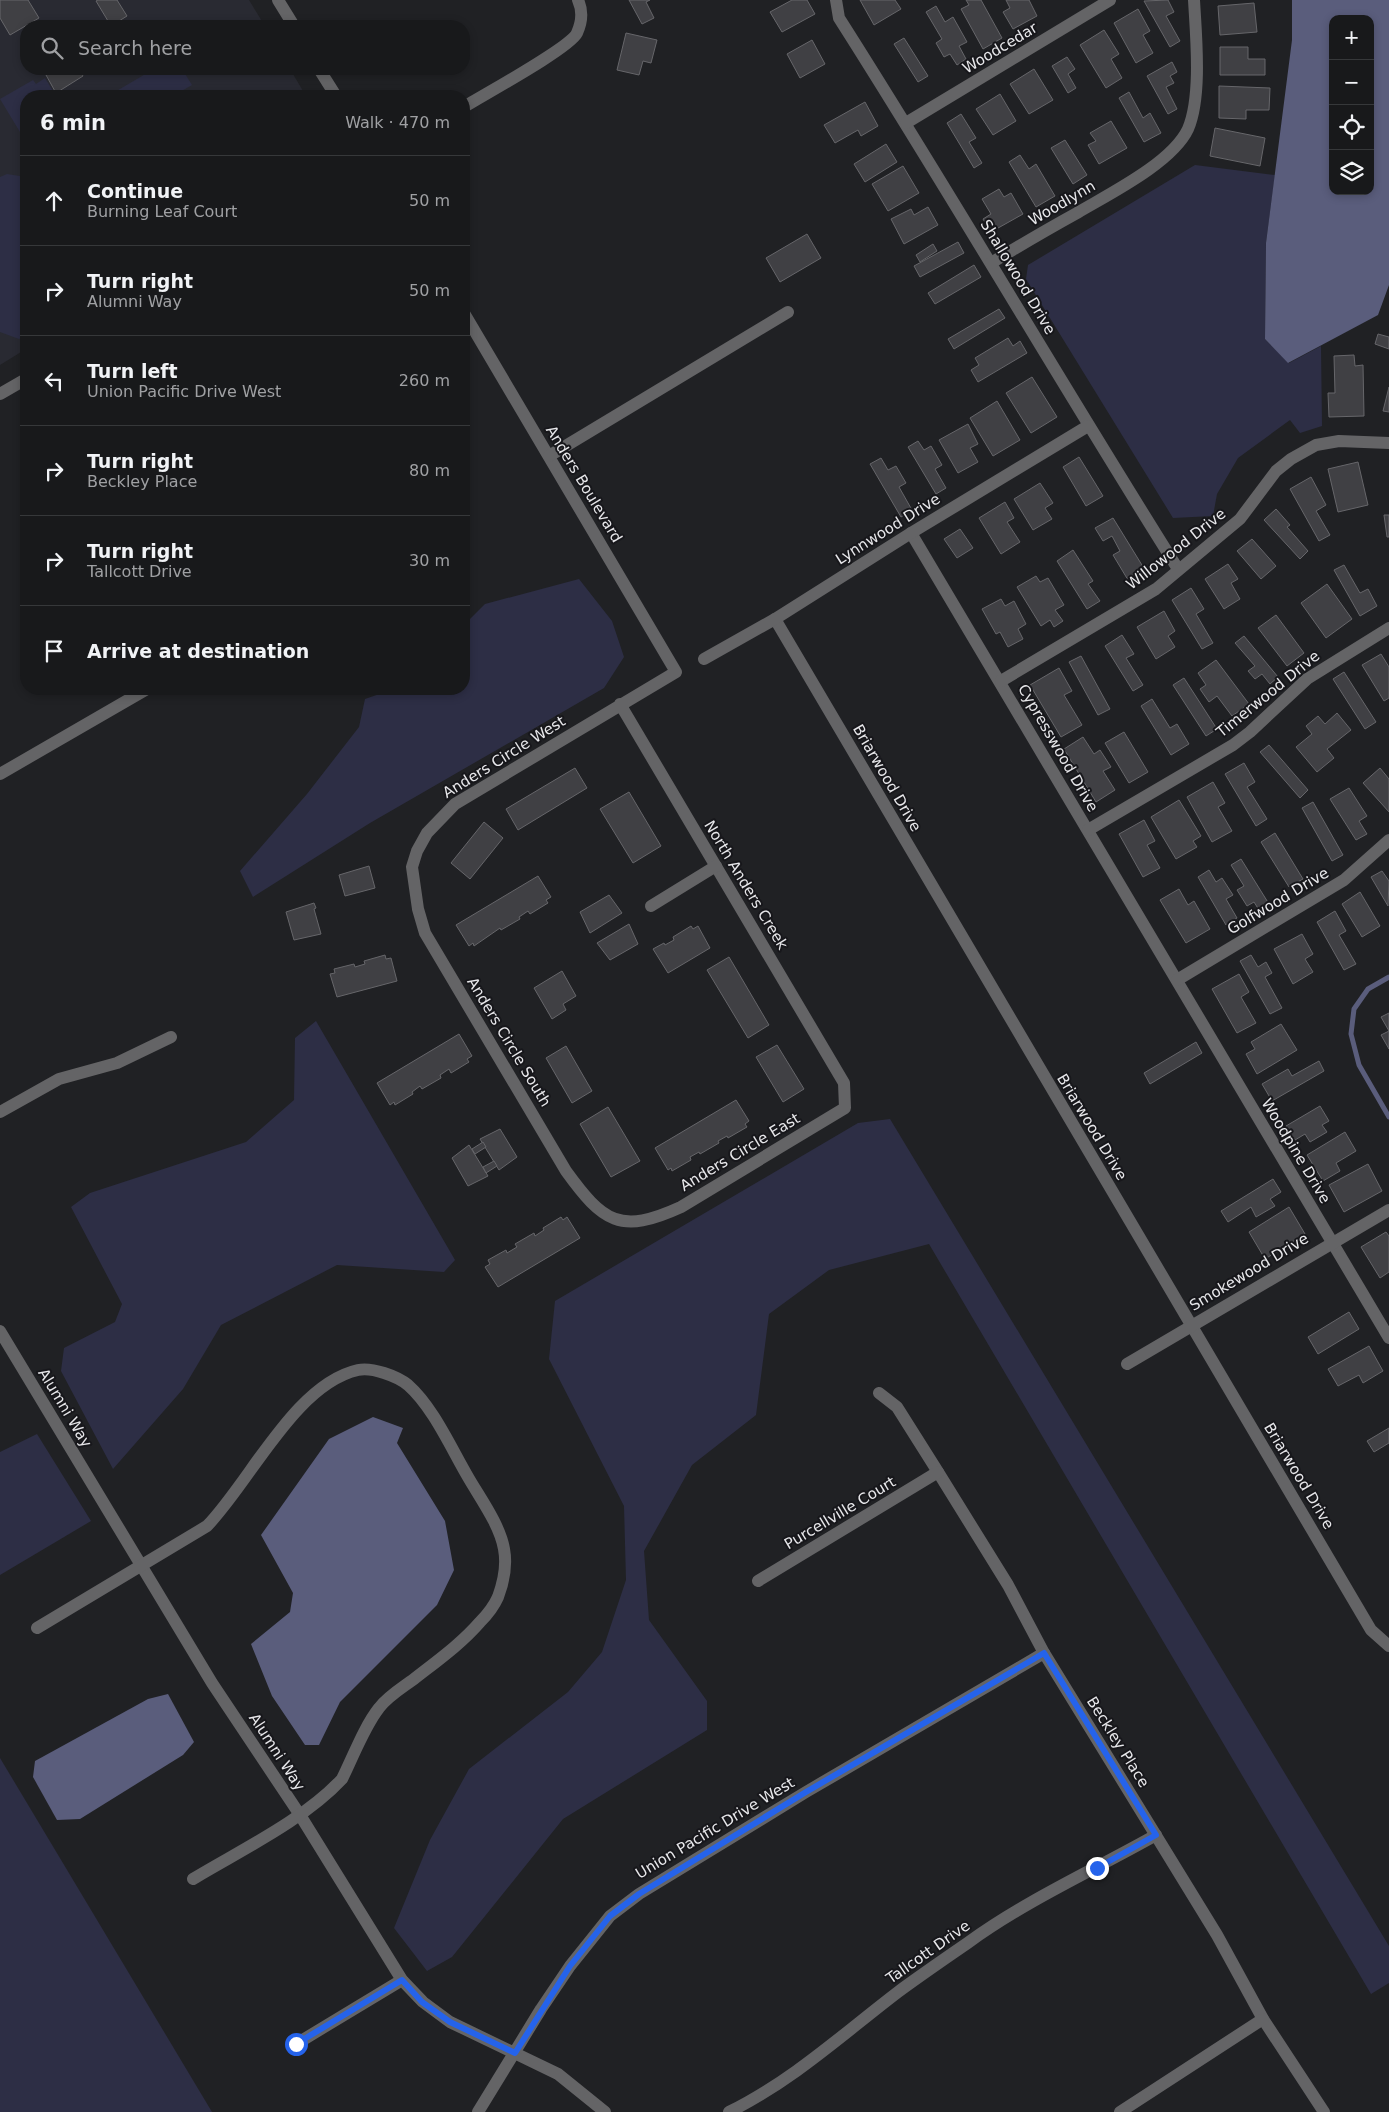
<!DOCTYPE html>
<html lang="en">
<head>
<meta charset="utf-8">
<style>
	:root { --surface:#18191b; --page:#212224; --text:#f1f3f6; --muted:#9fa0a3; --line:#36383a }
	body { margin:0; font-family:"DejaVu Sans",sans-serif; background:var(--page); color:var(--text) }
	.controls { position:absolute; right:15px; top:15px; display:grid; overflow:hidden; border-radius:10px; box-shadow:0 2px 8px #0003 }
	.controls button { width:45px; height:45px; display:grid; place-items:center; padding:0; border:0; border-bottom:1px solid var(--line); background:var(--surface); color:var(--text); font:25px sans-serif }
	.stop { position:absolute; width:15px; height:15px; margin:-11px; border:4px solid #2563eb; border-radius:50%; background:#fff }
	.stop.end { background:#2563eb; border-color:#fff; box-shadow:0 1px 5px #0008 }
	.list { margin:0; padding:0; list-style:none }
	h2 { display:flex; justify-content:space-between; align-items:center; height:65px; margin:0; padding:0 20px; font-size:21px }
	h2 small { font-size:16px; font-weight:400; color:var(--muted) }
	.list li { display:grid; grid-template-columns:32px 1fr auto; gap:15px; align-items:center; box-sizing:border-box; height:90px; padding:0 20px; border-top:1px solid var(--line) }
	.list b { display:block; font-size:19px; white-space:nowrap }
	.list p { margin:0; font-size:16px; white-space:nowrap; color:var(--muted) }
	.list em { font-size:16px; font-style:normal; color:var(--muted) }
	.icon { flex:none; width:28px; height:28px; fill:none; stroke:currentColor; stroke-width:2; stroke-linecap:round; stroke-linejoin:round }
	.map { position:relative; flex:none; width:1389px; height:2112px; overflow:hidden }
	.search { position:absolute; background:var(--surface); box-shadow:0 2px 8px #0003; left:20px; top:20px; width:450px; height:55px; display:flex; align-items:center; gap:12px; box-sizing:border-box; padding:0 18px; border-radius:20px; color:var(--muted); font-size:19px }
	.panel { position:absolute; background:var(--surface); box-shadow:0 2px 8px #0003; left:20px; top:90px; width:450px; height:605px; border-radius:20px }
	.map>svg:first-child { display:block }
	.built { fill:#292a32 }
	.green { fill:#2d2e45 }
	.water { fill:#5a5d7c; fill-rule:evenodd }
	.lines { fill:none; stroke-linecap:round; stroke-linejoin:round }
	.stream { stroke:#5a5d7c; stroke-width:5 }
	.building { fill:#404044; stroke:#66666a }
	.minor { stroke:#646466; stroke-width:12 }
	.route { stroke:#2563eb; stroke-width:6 }
	.labels { text-anchor:middle; stroke-width:4; stroke-linejoin:round; paint-order:stroke }
	.street-label { font-size:15px; fill:#e8e8eb; stroke:#17171b }
</style>
</head>
<body>
<div class="map">
<svg width="1389" height="2112" viewBox="0 0 1389 2112">
	<rect width="100%" height="100%" fill="#202124"/>
	<path class="built" d="M0,0H249L265,26H26V69H290L306,96H26V349L0,365Z"/>
	<g class="green">
		<path d="M154,69H182L192,85L173,96H108Z"/>
		<path d="M45,78L56,96H26V142L0,99L33,80L36,84Z"/>
		<path d="M1195,165L1275,175L1266,243L1265,339L1289,363L1321,346L1322,426L1300,433L1290,420L1238,458L1217,494L1213,516L1173,518L1026,279L1028,265Z"/>
		<path d="M7,174L26,177V335L19,339L0,332V177Z"/>
		<path d="M579,579L612,621L624,657L604,688L370,823L253,897L240,871L307,794L359,727L365,699L394,689H464V625L485,604Z"/>
		<path d="M316,1021L455,1260L444,1272L337,1265L221,1325L183,1389L113,1469L61,1371L64,1348L115,1322L122,1304L71,1207L90,1193L246,1142L294,1100L295,1038Z"/>
		<path d="M890,1119L1389,1946V1983L1371,1994L929,1244L829,1270L769,1314L756,1415L692,1465L644,1551L649,1620L707,1701V1730L563,1819L452,1957L427,1971L394,1928L430,1840L469,1769L568,1692L602,1652L626,1580L624,1506L549,1359L555,1301L858,1123Z"/>
		<path d="M37,1434L91,1521L0,1575V1452Z"/>
		<path d="M0,1758L212,2112H0Z"/>
	</g>
	<g class="water">
		<path d="M1292,0H1389V285L1378,315L1288,363L1265,339L1266,243L1292,40ZM1333,19H1370V191H1333Z"/>
		<path d="M373,1417L403,1428L397,1443L445,1521L454,1570L437,1605L340,1702L319,1745H305L272,1696L251,1644L290,1612L293,1593L261,1535L329,1439Z"/>
		<path d="M168,1694L194,1742L183,1755L80,1819L57,1820L33,1777L35,1761L148,1699Z"/>
	</g>
	<g class="lines">
		<path class="stream" d="M1389,977L1368,989L1354,1009L1351,1034L1359,1065L1389,1117"/>
	</g>
	<g class="building">
		<path d="M0,0H28L39,18L10,35L0,18Z"/>
		<path d="M98,0H117L127,16L111,26L96,1Z"/>
		<path d="M629,0H650L646,2L654,18L642,24Z"/>
		<path d="M792,0H807L815,14L782,32L770,12Z"/>
		<path d="M860,0H895L901,9L874,25Z"/>
		<path d="M966,0H981L1002,38L983,49L961,9L969,5Z"/>
		<path d="M1006,0H1029L1037,16L1013,29L1003,12L1010,8Z"/>
		<path d="M1168,0L1174,12L1166,16L1180,41L1170,47L1144,1Z"/>
		<path d="M1254,3L1257,32L1220,35L1218,6Z"/>
		<path d="M936,6L945,22L953,17L967,42L959,46L966,59L957,65L950,54L944,57L936,43L942,39L926,12Z"/>
		<path d="M1138,9L1150,31L1143,35L1153,53L1136,63L1114,23Z"/>
		<path d="M1104,30L1119,54L1111,59L1122,78L1106,88L1080,45Z"/>
		<path d="M626,33L657,40L651,63L643,61L639,75L617,70Z"/>
		<path d="M904,38L928,76L918,82L894,44Z"/>
		<path d="M812,40L825,64L800,78L787,54Z"/>
		<path d="M1220,47H1248V59H1265V75H1220Z"/>
		<path d="M1067,57L1075,69L1068,74L1076,88L1068,93L1052,66Z"/>
		<path d="M1172,62L1177,72L1170,76L1174,83L1166,87L1177,109L1168,114L1147,76Z"/>
		<path d="M57,69H79L83,76L56,93L46,75Z"/>
		<path d="M1034,69L1053,100L1029,114L1010,84Z"/>
		<path d="M1219,86L1270,88L1269,110H1246V119L1219,118Z"/>
		<path d="M1129,92L1143,118L1150,113L1161,133L1144,142L1119,98Z"/>
		<path d="M1000,94L1016,121L993,135L976,109Z"/>
		<path d="M865,102L878,126L861,136L858,130L835,143L824,125Z"/>
		<path d="M961,114L976,138L969,142L982,163L974,168L947,123Z"/>
		<path d="M1111,121L1127,148L1099,164L1088,145L1096,141L1090,133Z"/>
		<path d="M1215,128L1265,138L1260,166L1210,156Z"/>
		<path d="M1065,140L1087,175L1073,184L1051,148Z"/>
		<path d="M886,144L897,162L865,182L854,164Z"/>
		<path d="M1020,155L1029,169L1036,164L1055,196L1036,207L1009,162Z"/>
		<path d="M903,166L919,193L888,211L872,184Z"/>
		<path d="M999,189L1004,197L1011,193L1023,214L991,232L983,219L991,214L982,199Z"/>
		<path d="M928,207L938,225L904,244L891,219L911,209L914,215Z"/>
		<path d="M807,234L821,258L780,282L766,258Z"/>
		<path d="M958,242L964,253L920,277L914,266Z"/>
		<path d="M933,244L937,251L920,262L916,255Z"/>
		<path d="M974,265L981,277L935,304L928,293Z"/>
		<path d="M999,309L1005,318L954,349L948,339Z"/>
		<path d="M1378,334L1389,337V349L1375,344Z"/>
		<path d="M1008,338L1013,346L1020,341L1027,353L978,382L971,370L979,365L975,358Z"/>
		<path d="M1354,355L1355,366L1363,365L1364,416L1329,417L1328,393H1335L1334,356Z"/>
		<path d="M1032,377L1057,417L1031,433L1006,393Z"/>
		<path d="M1389,387V412L1383,411Z"/>
		<path d="M997,401L1020,440L993,456L970,418Z"/>
		<path d="M968,424L978,444L970,448L978,462L958,473L939,440Z"/>
		<path d="M918,441L924,450L931,446L942,465L935,469L946,488L936,494L908,447Z"/>
		<path d="M1079,457L1103,496L1086,506L1063,467Z"/>
		<path d="M881,458L888,470L896,466L906,483L899,487L912,510L901,517L870,464Z"/>
		<path d="M1358,462L1368,505L1338,512L1328,469Z"/>
		<path d="M1311,477L1326,505L1316,511L1330,535L1319,541L1290,489Z"/>
		<path d="M1040,483L1053,503L1045,508L1052,519L1033,530L1014,499Z"/>
		<path d="M1005,502L1014,518L1007,522L1020,542L1001,554L979,518Z"/>
		<path d="M1276,509L1290,525L1287,527L1308,551L1300,559L1264,520Z"/>
		<path d="M1384,515H1389V537H1387Z"/>
		<path d="M1113,518L1145,570L1128,580L1113,555L1120,551L1112,536L1103,541L1095,528Z"/>
		<path d="M960,529L973,548L957,558L944,539Z"/>
		<path d="M1252,539L1276,566L1261,579L1237,551Z"/>
		<path d="M1073,550L1093,581L1088,584L1100,601L1087,609L1057,561Z"/>
		<path d="M1228,564L1238,579L1231,583L1240,599L1224,609L1205,579Z"/>
		<path d="M1344,565L1360,593L1368,589L1377,606L1360,616L1334,570Z"/>
		<path d="M1036,576L1040,582L1048,578L1064,605L1055,610L1063,621L1054,627L1050,620L1041,626L1017,587Z"/>
		<path d="M1327,584L1352,619L1326,638L1301,603Z"/>
		<path d="M1191,588L1204,609L1196,614L1213,643L1202,649L1172,600Z"/>
		<path d="M1001,599L1005,606L1014,601L1026,624L1018,629L1023,639L1008,647L1000,632L996,634L982,609Z"/>
		<path d="M1164,611L1175,631L1168,636L1175,647L1156,659L1137,627Z"/>
		<path d="M1276,615L1304,653L1287,666L1258,628Z"/>
		<path d="M1122,635L1134,654L1126,658L1143,685L1133,691L1105,646Z"/>
		<path d="M1244,636L1278,677L1270,684L1262,674L1255,679L1248,671L1255,666L1235,643Z"/>
		<path d="M1381,654L1389,667V698L1384,701L1362,665Z"/>
		<path d="M1081,656L1110,709L1098,715L1069,662Z"/>
		<path d="M1216,660L1249,704L1232,716L1217,696L1209,702L1200,689L1206,685L1198,673Z"/>
		<path d="M1059,668L1072,691L1064,695L1082,725L1061,737L1030,685Z"/>
		<path d="M1344,672L1376,722L1365,729L1333,679Z"/>
		<path d="M1184,678L1217,729L1206,736L1173,685Z"/>
		<path d="M1152,699L1170,728L1177,724L1189,744L1171,755L1141,706Z"/>
		<path d="M1337,713L1351,730L1327,749L1334,758L1317,772L1296,747L1312,734L1306,726L1318,716L1325,724Z"/>
		<path d="M1124,732L1148,772L1129,783L1105,743Z"/>
		<path d="M1083,737L1094,754L1100,750L1111,767L1103,771L1115,790L1096,802L1064,749Z"/>
		<path d="M1269,745L1308,790L1300,798L1260,752Z"/>
		<path d="M1244,763L1255,782L1247,787L1267,819L1256,826L1225,774Z"/>
		<path d="M575,768L587,788L518,830L506,809Z"/>
		<path d="M1380,768L1389,779V812L1363,783Z"/>
		<path d="M1213,782L1225,803L1218,807L1232,831L1212,842L1187,797Z"/>
		<path d="M1349,788L1367,816L1359,821L1367,834L1356,840L1330,799Z"/>
		<path d="M629,792L661,846L633,863L600,809Z"/>
		<path d="M1179,800L1201,836L1193,841L1197,847L1176,859L1151,817Z"/>
		<path d="M1313,802L1343,855L1332,861L1302,808Z"/>
		<path d="M1144,820L1155,841L1147,845L1160,868L1143,877L1119,834Z"/>
		<path d="M484,822L503,838L470,879L451,863Z"/>
		<path d="M1275,833L1303,879L1289,887L1261,842Z"/>
		<path d="M1241,859L1269,904L1259,910L1254,902L1247,906L1237,890L1244,886L1231,865Z"/>
		<path d="M369,866L375,888L345,896L339,875Z"/>
		<path d="M1209,870L1216,882L1222,878L1233,895L1226,899L1237,918L1226,925L1198,877Z"/>
		<path d="M1382,871L1389,881L1388,906L1371,877Z"/>
		<path d="M538,876L551,897L546,900L548,903L530,914L528,911L519,917L520,919L501,930L500,928L474,946L473,943L469,946L456,925Z"/>
		<path d="M1179,889L1188,905L1194,901L1210,929L1186,943L1160,900Z"/>
		<path d="M1360,892L1380,926L1362,937L1342,904Z"/>
		<path d="M609,895L622,913L590,933L580,912Z"/>
		<path d="M314,903L316,908L314,909L321,934L294,940L286,912Z"/>
		<path d="M1335,911L1346,931L1339,935L1356,964L1344,970L1317,922Z"/>
		<path d="M629,924L638,944L610,960L597,943Z"/>
		<path d="M691,926L693,929L698,926L710,948L668,973L653,949L664,943L665,945L674,940L673,937Z"/>
		<path d="M1302,934L1313,954L1305,959L1313,972L1293,984L1274,949Z"/>
		<path d="M385,955L386,959L391,958L397,981L337,997L330,974L335,973L334,969L354,964L355,967L365,964L364,961Z"/>
		<path d="M1251,955L1258,967L1266,962L1272,973L1265,977L1282,1008L1270,1014L1240,961Z"/>
		<path d="M729,957L769,1025L748,1038L707,970Z"/>
		<path d="M562,971L576,996L563,1004L566,1010L552,1019L534,988Z"/>
		<path d="M1239,974L1249,992L1241,997L1256,1023L1237,1033L1212,989Z"/>
		<path d="M1389,1013V1049L1381,1035L1389,1031L1381,1017Z"/>
		<path d="M1281,1024L1297,1050L1257,1074L1246,1054L1255,1049L1251,1042Z"/>
		<path d="M459,1034L472,1056L467,1059L469,1062L451,1073L449,1069L440,1075L441,1078L422,1089L420,1086L412,1092L413,1094L395,1105L394,1102L390,1105L377,1083Z"/>
		<path d="M1196,1042L1202,1053L1150,1084L1144,1073Z"/>
		<path d="M777,1045L804,1089L783,1102L756,1057Z"/>
		<path d="M566,1046L592,1091L572,1103L546,1058Z"/>
		<path d="M1319,1061L1324,1071L1272,1101L1262,1084L1288,1069L1292,1076Z"/>
		<path d="M736,1100L749,1121L745,1124L747,1127L728,1138L727,1136L718,1141L719,1143L700,1154L699,1152L690,1157L691,1160L672,1171L671,1168L668,1170L655,1148Z"/>
		<path d="M1320,1106L1329,1121L1322,1125L1327,1132L1310,1142L1305,1134L1295,1140L1286,1126Z"/>
		<path d="M608,1107L640,1161L611,1177L580,1124Z"/>
		<path d="M500,1129L517,1157L499,1170L480,1139Z"/>
		<path d="M1345,1132L1356,1151L1336,1163L1340,1171L1323,1181L1307,1155Z"/>
		<path d="M483,1142L486,1147L475,1154L472,1149Z"/>
		<path d="M469,1145L488,1176L468,1186L452,1158Z"/>
		<path d="M494,1161L497,1166L486,1173L483,1167Z"/>
		<path d="M1368,1164L1382,1191L1344,1212L1329,1185Z"/>
		<path d="M1273,1179L1281,1192L1270,1199L1275,1206L1256,1217L1251,1207L1228,1222L1221,1211Z"/>
		<path d="M1289,1207L1305,1234L1265,1259L1249,1232Z"/>
		<path d="M561,1217L563,1220L567,1217L580,1238L498,1287L485,1267L490,1264L488,1260L506,1250L507,1253L517,1247L515,1244L534,1233L535,1236L544,1230L543,1228Z"/>
		<path d="M1386,1232L1389,1236V1272L1380,1278L1361,1247Z"/>
		<path d="M1349,1312L1359,1329L1318,1354L1308,1337Z"/>
		<path d="M1369,1346L1383,1371L1363,1383L1359,1375L1338,1386L1328,1369Z"/>
		<path d="M1389,1428V1443L1374,1452L1367,1441Z"/>
	</g>
	<g class="lines">
		<g class="minor">
			<path d="M278,0L294,26"/>
			<path d="M836,0L839,18C955,200 1063,387 1178,569"/>
			<path d="M319,69L336,96"/>
			<path d="M464,107C483,95 570,48 577,33C582,22 583,11 578,0"/>
			<path d="M906,123L1110,0"/>
			<path d="M991,263C1019,246 1048,229 1077,213C1109,194 1172,163 1188,129C1202,96 1196,36 1194,0"/>
			<path d="M464,313L676,672L455,804L427,833L417,851L412,867L418,909L425,933L566,1171C603,1222 620,1235 681,1207L845,1108L844,1083L620,704"/>
			<path d="M0,394L26,379"/>
			<path d="M549,456L788,312"/>
			<path d="M911,533L1389,1338"/>
			<path d="M775,619L1371,1630L1389,1646"/>
			<path d="M704,659L775,619L911,533L1088,426"/>
			<path d="M1001,681L1156,589L1240,519L1276,471L1291,459L1316,445L1339,441L1389,443"/>
			<path d="M0,774L147,689"/>
			<path d="M1088,830L1233,745L1250,732L1307,679L1389,628"/>
			<path d="M651,906L716,866"/>
			<path d="M1177,980L1344,880L1389,840"/>
			<path d="M0,1112L59,1079L117,1063L171,1037"/>
			<path d="M0,1331L212,1683L300,1815L402,1980L423,2002L450,2022L558,2074L605,2112"/>
			<path d="M1127,1364L1389,1210"/>
			<path d="M879,1393L897,1407L938,1472L1008,1585L1044,1653L1217,1935L1263,2019L1324,2112"/>
			<path d="M758,1581L938,1472"/>
			<path d="M37,1628L207,1526C250,1482 295,1384 358,1370C372,1367 397,1376 408,1385C433,1407 451,1448 468,1477C480,1498 500,1525 504,1549C507,1565 504,1581 498,1597C494,1606 487,1615 480,1622C461,1644 437,1661 414,1679C402,1688 388,1696 379,1708C364,1727 353,1757 342,1779C304,1820 241,1850 193,1879"/>
			<path d="M296,2044L402,1980"/>
			<path d="M478,2112L541,2009L570,1966L610,1916L639,1894L806,1792L1044,1653"/>
			<path d="M729,2112C792,2081 843,2034 898,1992C921,1975 946,1958 969,1942C1027,1900 1094,1870 1156,1835"/>
			<path d="M1120,2112L1263,2019"/>
		</g>
	</g>
	<g class="lines">
		<path class="route" d="M296,2044L402,1980L422,2002L450,2022L515,2053L570,1966L610,1916L639,1894L806,1792L1044,1653L1156,1835L1097,1868"/>
	</g>
	<g class="labels">
		<g class="street-label">
			<text transform="translate(1000 48) rotate(-31)" y="5">Woodcedar</text>
			<text transform="translate(1062 203) rotate(-30)" y="5">Woodlynn</text>
			<text transform="translate(1018 277) rotate(59)" y="5">Shallowood Drive</text>
			<text transform="translate(584 484) rotate(59)" y="5">Anders Boulevard</text>
			<text transform="translate(888 529) rotate(-32)" y="5">Lynnwood Drive</text>
			<text transform="translate(1176 549) rotate(-38)" y="5">Willowood Drive</text>
			<text transform="translate(1268 694) rotate(-39)" y="5">Timerwood Drive</text>
			<text transform="translate(1058 748) rotate(60)" y="5">Cypresswood Drive</text>
			<text transform="translate(504 757) rotate(-32)" y="5">Anders Circle West</text>
			<text transform="translate(887 778) rotate(60)" y="5">Briarwood Drive</text>
			<text transform="translate(746 885) rotate(59)" y="5">North Anders Creek</text>
			<text transform="translate(1278 901) rotate(-31)" y="5">Golfwood Drive</text>
			<text transform="translate(509 1042) rotate(59)" y="5">Anders Circle South</text>
			<text transform="translate(1092 1127) rotate(59)" y="5">Briarwood Drive</text>
			<text transform="translate(1296 1151) rotate(59)" y="5">Woodpine Drive</text>
			<text transform="translate(740 1152) rotate(-31)" y="5">Anders Circle East</text>
			<text transform="translate(1249 1272) rotate(-31)" y="5">Smokewood Drive</text>
			<text transform="translate(65 1408) rotate(59)" y="5">Alumni Way</text>
			<text transform="translate(1299 1476) rotate(59)" y="5">Briarwood Drive</text>
			<text transform="translate(840 1513) rotate(-31)" y="5">Purcellville Court</text>
			<text transform="translate(1118 1742) rotate(58)" y="5">Beckley Place</text>
			<text transform="translate(277 1752) rotate(57)" y="5">Alumni Way</text>
			<text transform="translate(715 1828) rotate(-31)" y="5">Union Pacific Drive West</text>
			<text transform="translate(928 1952) rotate(-35)" y="5">Tallcott Drive</text>
		</g>
	</g>
</svg>
<div class="controls">
<button>+</button>
<button>−</button>
<button><svg class="icon" aria-label="locate" viewBox="0 0 24 24"><circle cx="12" cy="12" r="6"/><path d="M12 2v4M12 18v4M2 12h4M18 12h4"/></svg></button>
<button><svg class="icon" aria-label="layers" viewBox="0 0 24 24"><path d="M12 4l9 5-9 5-9-5zM3 14l9 5 9-5"/></svg></button>
</div>
<div class="stop" style="left:296px;top:2044px"></div>
<div class="stop end" style="left:1097px;top:1868px"></div>
<div class="search"><svg class="icon" aria-label="search" viewBox="0 0 24 24"><circle cx="10" cy="10" r="6"/><path d="M15 15l6 6"/></svg>Search here</div>
<section class="panel">
<h2>6 min<small>Walk · 470 m</small></h2>
<ul class="list">
<li><svg class="icon" aria-label="ahead" viewBox="0 0 24 24"><path d="M12 20V5M6 11l6-6 6 6"/></svg><div><b>Continue</b><p>Burning Leaf Court</p></div><em>50 m</em></li>
<li><svg class="icon" aria-label="right" viewBox="0 0 24 24"><path d="M7 20v-9h11M14 6l5 5-5 5"/></svg><div><b>Turn right</b><p>Alumni Way</p></div><em>50 m</em></li>
<li><svg class="icon" aria-label="left" viewBox="0 0 24 24"><path d="M17 20v-9H6M10 6l-5 5 5 5"/></svg><div><b>Turn left</b><p>Union Pacific Drive West</p></div><em>260 m</em></li>
<li><svg class="icon" aria-label="right" viewBox="0 0 24 24"><path d="M7 20v-9h11M14 6l5 5-5 5"/></svg><div><b>Turn right</b><p>Beckley Place</p></div><em>80 m</em></li>
<li><svg class="icon" aria-label="right" viewBox="0 0 24 24"><path d="M7 20v-9h11M14 6l5 5-5 5"/></svg><div><b>Turn right</b><p>Tallcott Drive</p></div><em>30 m</em></li>
<li><svg class="icon" aria-label="arrive" viewBox="0 0 24 24"><path d="M6 21V4h12l-3 4 3 4H6"/></svg><div><b>Arrive at destination</b></div></li>
</ul>
</section>
</div>
</body>
</html>
